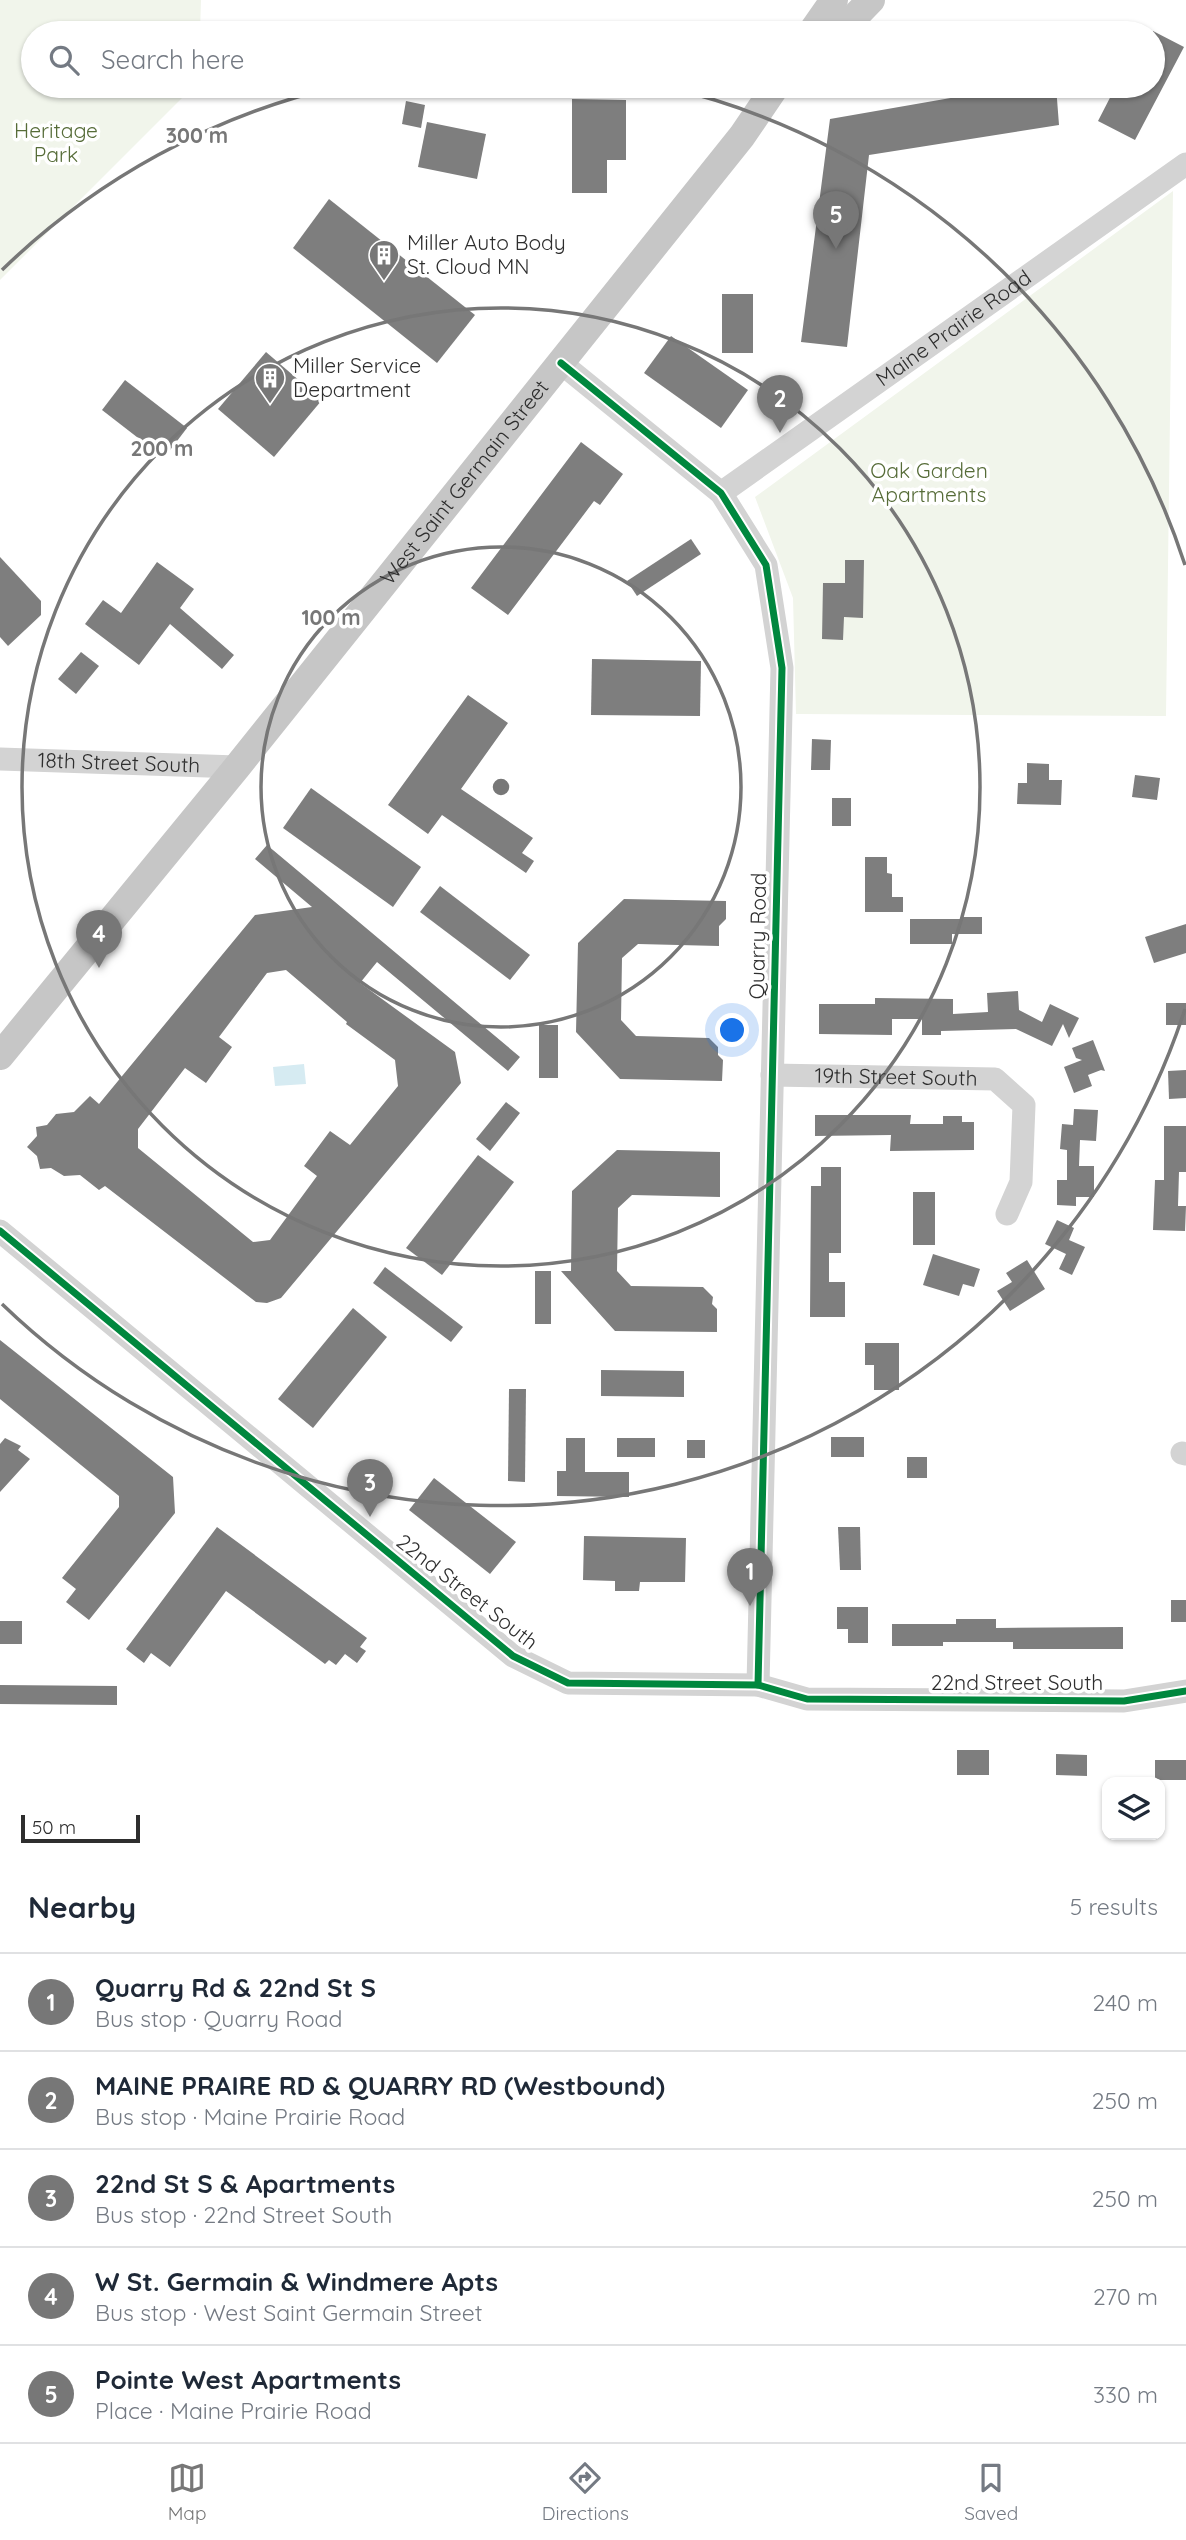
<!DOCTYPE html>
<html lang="en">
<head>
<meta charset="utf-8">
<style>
	:root { --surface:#fff; --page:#f2f2f3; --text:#1f2937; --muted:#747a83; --line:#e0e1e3; --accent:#777 }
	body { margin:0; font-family:Quicksand,sans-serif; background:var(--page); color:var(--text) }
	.controls { position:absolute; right:21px; bottom:21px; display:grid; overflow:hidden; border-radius:14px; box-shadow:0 2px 5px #0004 }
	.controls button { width:63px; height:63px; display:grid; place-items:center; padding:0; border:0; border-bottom:2px solid var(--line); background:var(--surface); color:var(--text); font:35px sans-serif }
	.scale { position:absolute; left:21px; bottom:18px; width:119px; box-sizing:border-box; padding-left:7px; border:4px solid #2e2e2e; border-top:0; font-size:19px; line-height:24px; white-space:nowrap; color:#2e2e2e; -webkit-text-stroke:5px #fff; paint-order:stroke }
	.you { position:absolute; left:733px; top:1031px; width:24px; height:24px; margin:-18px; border:5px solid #fff; border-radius:50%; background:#1a73e8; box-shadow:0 0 0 10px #1a73e833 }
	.badge { display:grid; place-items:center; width:46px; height:46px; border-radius:50%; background:var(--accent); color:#fff; font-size:23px; font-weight:700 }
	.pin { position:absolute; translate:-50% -58px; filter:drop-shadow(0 2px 4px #0008) }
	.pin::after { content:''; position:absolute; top:37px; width:24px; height:21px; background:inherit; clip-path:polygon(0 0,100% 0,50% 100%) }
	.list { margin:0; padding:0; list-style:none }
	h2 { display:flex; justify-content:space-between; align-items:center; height:91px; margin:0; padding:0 28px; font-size:30px }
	h2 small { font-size:23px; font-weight:400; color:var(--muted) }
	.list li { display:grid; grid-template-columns:46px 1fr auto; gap:21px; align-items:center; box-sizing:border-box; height:98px; padding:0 28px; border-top:2px solid var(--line) }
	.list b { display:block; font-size:26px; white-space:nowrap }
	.list p { margin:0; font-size:23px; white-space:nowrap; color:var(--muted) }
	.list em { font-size:23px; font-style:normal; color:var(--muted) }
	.icon { flex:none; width:38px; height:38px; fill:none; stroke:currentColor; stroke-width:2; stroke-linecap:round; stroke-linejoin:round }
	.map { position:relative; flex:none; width:1186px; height:1861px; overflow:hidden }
	.search { position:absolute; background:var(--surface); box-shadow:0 2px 5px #0004; left:21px; right:21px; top:21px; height:77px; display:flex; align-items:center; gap:18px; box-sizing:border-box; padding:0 24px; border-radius:38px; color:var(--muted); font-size:26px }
	.sheet { height:581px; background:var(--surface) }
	nav { display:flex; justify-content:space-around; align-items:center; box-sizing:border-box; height:98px; border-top:2px solid var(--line); background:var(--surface); font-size:19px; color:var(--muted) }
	nav a { display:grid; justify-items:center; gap:4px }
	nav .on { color:var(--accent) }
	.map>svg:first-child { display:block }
	.green { fill:#f1f5eb }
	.water { fill:#d6ebf2 }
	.building { fill:#7e7e7e; fill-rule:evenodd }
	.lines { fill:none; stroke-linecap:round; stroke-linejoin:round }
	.minor { stroke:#d3d3d3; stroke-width:23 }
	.major { stroke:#c6c6c6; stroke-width:28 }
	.cycleway-casing { stroke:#fff; stroke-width:11 }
	.cycleway { stroke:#00873e; stroke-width:7 }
	.ring { fill:none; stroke:#777; stroke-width:3.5 }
	.labels { text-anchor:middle; stroke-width:7; stroke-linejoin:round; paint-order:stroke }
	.park-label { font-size:21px; fill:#566c38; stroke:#fff }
	.poi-label { font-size:21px; fill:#2e2e2e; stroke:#fff; text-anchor:start }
	.street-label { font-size:21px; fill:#2e2e2e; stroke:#fff }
	.centre { fill:#777; stroke:#fff; stroke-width:3.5 }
	.ring-label { font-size:21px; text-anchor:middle; font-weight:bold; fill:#777; stroke:#fff; stroke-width:7; stroke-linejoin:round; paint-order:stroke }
</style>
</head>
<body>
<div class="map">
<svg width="1186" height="1861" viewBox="0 0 1186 1861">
	<rect width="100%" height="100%" fill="#fff"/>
	<g class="green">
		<path d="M0,0H201L200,33H33V86H194L0,280Z"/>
		<path d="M1173,191L1166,716L796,714L793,598L755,497Z"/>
	</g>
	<path class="water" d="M304,1064L306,1084L275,1086L273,1067Z"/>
	<g class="building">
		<path d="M1153,31L1184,47L1135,140L1098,121L1116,86H1153Z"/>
		<path d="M1019,86H1056L1059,125L869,155L847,347L801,342L830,119Z"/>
		<path d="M572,99L626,100V160H607V193H572Z"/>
		<path d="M406,101L425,105L421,128L402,124Z"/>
		<path d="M427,122L486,134L477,179L418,167Z"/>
		<path d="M329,199L475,315L437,363L293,248Z"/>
		<rect x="722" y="294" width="31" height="59"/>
		<path d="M671,336L748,390L721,428L644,373Z"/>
		<path d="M266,352L322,400L274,457L218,409Z"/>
		<path d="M125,380L187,428L164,458L102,410Z"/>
		<path d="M581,442L623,474L600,505L594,501L508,615L471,588Z"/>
		<path d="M691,539L701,554L637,596L627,581Z"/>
		<path d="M0,557L41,601V615L8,646L0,637Z"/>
		<path d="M845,560H864L863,618L844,617L843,640L822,639L823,583H845Z"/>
		<path d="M157,562L194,589L180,608L234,655L222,669L170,624L139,665L85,624L103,600L121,613Z"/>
		<path d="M81,652L99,666L76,694L58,679Z"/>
		<path d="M592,659L701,661L700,716L591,715Z"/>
		<path d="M468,695L508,723L461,789L533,838L522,853L534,861L526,873L442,815L428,834L388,805Z"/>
		<path d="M812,739L831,740L830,770H811Z"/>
		<path d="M1027,763L1049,764V780H1062L1061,805L1017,804L1018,783H1027Z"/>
		<path d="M1135,775L1160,778L1157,800L1132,797Z"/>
		<path d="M311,788L421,867L393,907L283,828Z"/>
		<rect x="832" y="798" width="19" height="28"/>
		<path d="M267,845L520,1057L508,1071L377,962L360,983L455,1052L461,1083L281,1298L267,1303L256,1302L105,1186L99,1190L80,1175L64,1176L51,1168L40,1169L37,1156L27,1147L37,1136L36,1127L47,1125L56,1114L74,1112L90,1096L99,1104L255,915L312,907L255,859ZM286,970L347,1022L346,1024L395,1060L398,1086L350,1145L330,1131L304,1166L317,1176L270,1240L253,1242L138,1148V1129L185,1068L206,1083L232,1047L219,1037L267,973Z"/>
		<path d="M865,857H887V873L892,874V897H903V912H865Z"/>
		<path d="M440,886L530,955L510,980L420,912Z"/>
		<path d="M624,899L726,901V919L719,926V946L638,944L622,958L621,1020L636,1036L709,1038L718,1047V1055L723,1060L722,1081L620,1079L576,1032L578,943Z"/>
		<path d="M961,917H982V934H952V944H910V919H961Z"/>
		<path d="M1186,924V953L1154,963L1145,937Z"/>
		<path d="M1018,991L1019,1010L1042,1022L1050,1004L1079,1018L1069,1038L1063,1024L1052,1046L1016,1029L941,1031V1035H922V1019H892V1035L819,1034V1004H875V998L953,999V1014L988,1012L987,993Z"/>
		<rect x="1166" y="1003" width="20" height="22"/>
		<rect x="539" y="1025" width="19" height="53"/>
		<path d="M1093,1040L1105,1071L1101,1070L1088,1075L1092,1086L1074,1093L1064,1067L1082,1060L1076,1058L1072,1048Z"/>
		<path d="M1186,1070V1098L1169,1099L1168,1071Z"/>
		<path d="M506,1102L520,1113L490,1151L476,1139Z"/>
		<path d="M1074,1109L1098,1110L1096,1141L1080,1140L1079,1166H1094V1197H1076V1206L1057,1205V1180H1067V1150L1060,1149L1062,1124L1073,1125Z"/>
		<path d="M815,1115H911L910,1124H943V1116H962V1122H974V1150L890,1151L891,1135L815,1136Z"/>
		<path d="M1164,1126H1186V1172H1179L1178,1206H1186L1185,1231L1153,1230L1155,1180H1164Z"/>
		<path d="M617,1150L720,1152V1197L632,1195L618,1208L617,1271L631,1286L703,1287L713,1297L712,1304L717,1309V1332L615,1331L561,1271H571L572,1191Z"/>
		<path d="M478,1155L514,1182L442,1275L406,1248Z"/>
		<path d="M821,1167H841V1253H829V1282H845V1317H810L811,1186H821Z"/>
		<rect x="913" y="1192" width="22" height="53"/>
		<path d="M1057,1220L1074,1228L1069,1240L1085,1247L1072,1275L1059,1269L1066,1254L1045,1244Z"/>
		<path d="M933,1254L980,1269L974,1287L963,1284L959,1296L923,1285Z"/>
		<path d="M1027,1260L1045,1289L1010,1311L997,1291L1012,1282L1006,1273Z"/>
		<path d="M385,1267L463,1327L451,1342L373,1283Z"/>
		<rect x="535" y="1271" width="16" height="53"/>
		<path d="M353,1308L387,1337L313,1428L278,1399Z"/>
		<path d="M0,1340L173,1477L175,1513L89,1620L66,1602L76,1589L62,1578L119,1507V1496L0,1399Z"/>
		<path d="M865,1343H899V1390H874V1365H865Z"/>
		<path d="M601,1370L684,1371V1397L601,1396Z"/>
		<path d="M509,1389H526L525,1482L508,1481Z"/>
		<rect x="831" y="1437" width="33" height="20"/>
		<path d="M5,1438L21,1446L18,1450L30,1459L0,1492V1444Z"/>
		<path d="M566,1438H585V1472H629V1497L557,1496V1471H566Z"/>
		<rect x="617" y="1438" width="38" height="19"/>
		<rect x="687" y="1440" width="18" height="18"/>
		<rect x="907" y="1457" width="20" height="21"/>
		<path d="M434,1478L516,1542L490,1574L409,1510Z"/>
		<path d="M217,1527L367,1638L360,1647L366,1651L357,1663L345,1654L336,1665L329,1660L325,1664L226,1591L170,1667L151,1653L144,1663L126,1649Z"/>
		<path d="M838,1527H860L861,1570H840Z"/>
		<path d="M584,1536L686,1538L685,1582H640L639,1591H615V1581L583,1580Z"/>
		<rect x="1171" y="1600" width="15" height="22"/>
		<path d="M837,1607H868V1643H848V1629H837Z"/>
		<path d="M956,1619H996V1628L1123,1627V1649H1013V1642H943V1646H892V1624H956Z"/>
		<rect x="0" y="1621" width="22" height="23"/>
		<path d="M0,1685L117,1686V1705L0,1704Z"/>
		<rect x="957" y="1750" width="32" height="25"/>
		<path d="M1056,1754L1087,1755V1776L1056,1775Z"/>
		<rect x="1155" y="1760" width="31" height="20"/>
	</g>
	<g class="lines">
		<g class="minor">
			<path d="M561,363L721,493L766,565L782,668L758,1685"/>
			<path id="s1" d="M721,493L1186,164"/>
			<path id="s2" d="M0,759L237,767"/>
			<path id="s3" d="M772,1075L995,1079L1024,1105L1021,1182L1007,1214"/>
			<path d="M0,1231L513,1656L568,1683L758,1685L807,1699L1124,1701L1186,1691"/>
			<path d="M1182,1453L1186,1454"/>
		</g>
		<g class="major">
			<path d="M811,33L834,0"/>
			<path d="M839,33L871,0"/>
			<path id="s4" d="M0,1056L237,767L742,136L776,86"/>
		</g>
		<g class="cycleway-casing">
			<g id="cycleway">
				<path d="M561,363L721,493L766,565L782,668L758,1685"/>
				<path d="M0,1231L513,1656L568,1683L758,1685L807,1699L1124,1701L1186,1691"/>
			</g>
		</g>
		<use href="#cycleway" class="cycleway"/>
	</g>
	<g class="ring">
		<circle cx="501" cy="787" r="240"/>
		<circle cx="501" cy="787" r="479"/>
		<path d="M1185 1009A719 719 0 0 1 2 1304M2 270A719 719 0 0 1 339 86M663 86A719 719 0 0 1 1185 565"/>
	</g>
	<defs>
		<g id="building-pin" transform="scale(1.575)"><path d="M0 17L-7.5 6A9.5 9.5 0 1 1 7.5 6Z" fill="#777" stroke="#fff"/><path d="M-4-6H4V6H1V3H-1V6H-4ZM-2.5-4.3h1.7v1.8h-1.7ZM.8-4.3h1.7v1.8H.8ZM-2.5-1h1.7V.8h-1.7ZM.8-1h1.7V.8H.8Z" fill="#fff"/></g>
	</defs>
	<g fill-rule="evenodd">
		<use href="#building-pin" x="384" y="255"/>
		<use href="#building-pin" x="270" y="378"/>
	</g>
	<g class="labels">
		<g class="park-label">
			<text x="56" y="138">Heritage<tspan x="56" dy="24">Park</tspan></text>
			<text x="929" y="478">Oak Garden<tspan x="929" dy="24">Apartments</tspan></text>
		</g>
		<g class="poi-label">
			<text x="407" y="250">Miller Auto Body<tspan x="407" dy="24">St. Cloud MN</tspan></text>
			<text x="293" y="373">Miller Service<tspan x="293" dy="24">Department</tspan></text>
		</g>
		<g class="street-label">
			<text dy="7" stroke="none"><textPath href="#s1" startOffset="285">Maine Prairie Road</textPath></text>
			<text dy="7" stroke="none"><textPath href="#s4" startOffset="738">West Saint Germain Street</textPath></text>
			<text dy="7" stroke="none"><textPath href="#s2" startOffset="119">18th Street South</textPath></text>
			<text transform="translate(758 936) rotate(-89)" y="7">Quarry Road</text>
			<text dy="7" stroke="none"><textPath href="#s3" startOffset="124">19th Street South</textPath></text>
			<text transform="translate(467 1592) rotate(38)" y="7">22nd Street South</text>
			<text x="1017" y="1690">22nd Street South</text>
		</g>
	</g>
	<circle cx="501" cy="787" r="10" class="centre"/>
	<g class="ring-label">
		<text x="197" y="143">300 m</text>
		<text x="162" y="456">200 m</text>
		<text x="331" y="625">100 m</text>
	</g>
</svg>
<div class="controls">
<button><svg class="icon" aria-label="layers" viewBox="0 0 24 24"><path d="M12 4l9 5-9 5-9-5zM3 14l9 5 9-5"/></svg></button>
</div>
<div class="scale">50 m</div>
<div class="you"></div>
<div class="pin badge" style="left:750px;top:1606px">1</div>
<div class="pin badge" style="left:780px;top:433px">2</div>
<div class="pin badge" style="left:370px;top:1517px">3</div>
<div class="pin badge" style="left:99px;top:968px">4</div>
<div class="pin badge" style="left:836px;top:249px">5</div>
<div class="search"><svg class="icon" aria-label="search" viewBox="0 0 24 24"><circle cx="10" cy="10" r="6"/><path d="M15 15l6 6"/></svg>Search here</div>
</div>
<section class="sheet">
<h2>Nearby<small>5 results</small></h2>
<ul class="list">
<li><span class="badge">1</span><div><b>Quarry Rd &amp; 22nd St S</b><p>Bus stop · Quarry Road</p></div><em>240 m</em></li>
<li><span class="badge">2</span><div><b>MAINE PRAIRE RD &amp; QUARRY RD (Westbound)</b><p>Bus stop · Maine Prairie Road</p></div><em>250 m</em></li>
<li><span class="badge">3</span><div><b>22nd St S &amp; Apartments</b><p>Bus stop · 22nd Street South</p></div><em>250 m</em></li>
<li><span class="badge">4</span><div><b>W St. Germain &amp; Windmere Apts</b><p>Bus stop · West Saint Germain Street</p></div><em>270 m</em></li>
<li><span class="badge">5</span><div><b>Pointe West Apartments</b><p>Place · Maine Prairie Road</p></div><em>330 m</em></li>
</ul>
</section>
<nav>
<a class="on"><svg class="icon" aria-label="map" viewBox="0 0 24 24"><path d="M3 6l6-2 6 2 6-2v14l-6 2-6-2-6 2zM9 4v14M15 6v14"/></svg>Map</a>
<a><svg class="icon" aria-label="directions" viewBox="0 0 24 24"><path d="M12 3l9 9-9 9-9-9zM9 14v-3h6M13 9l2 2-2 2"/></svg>Directions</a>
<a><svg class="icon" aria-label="saved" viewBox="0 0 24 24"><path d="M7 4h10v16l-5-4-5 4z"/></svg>Saved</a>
</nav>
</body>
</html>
